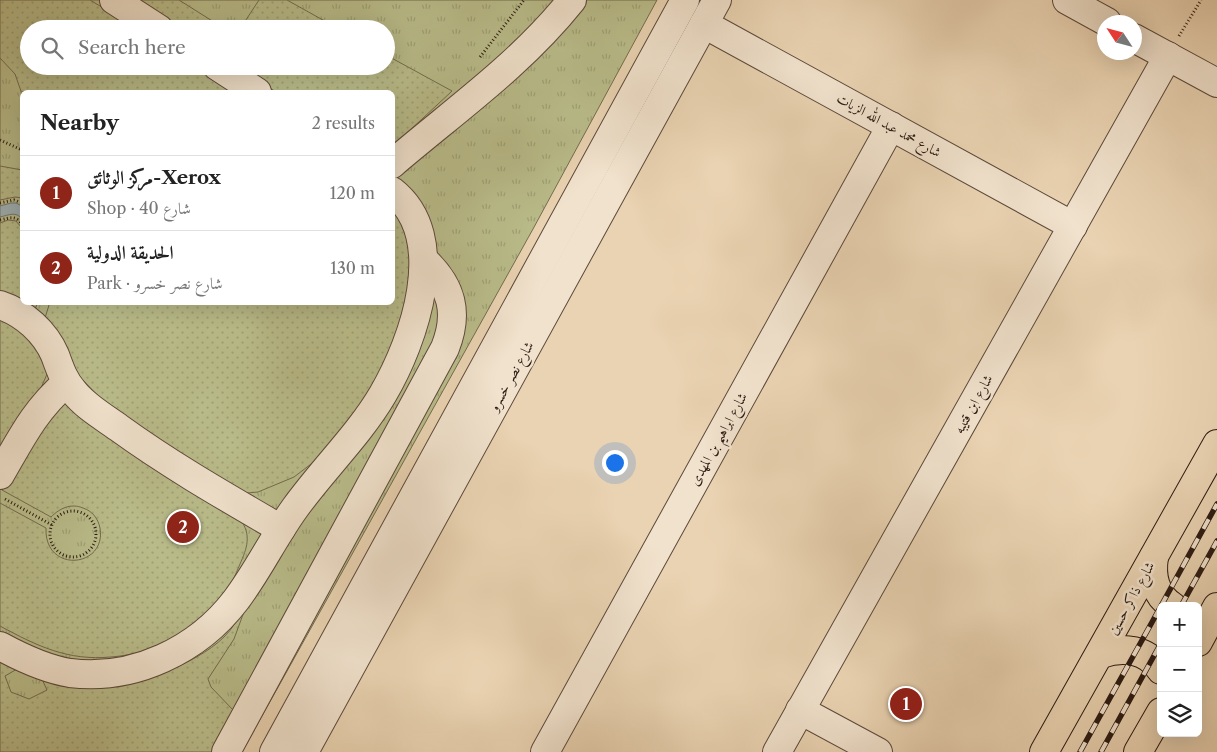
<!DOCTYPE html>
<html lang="en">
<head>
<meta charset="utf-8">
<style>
	:root { --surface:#fff; --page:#f2f2f2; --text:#222; --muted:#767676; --line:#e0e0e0; --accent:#8f2418 }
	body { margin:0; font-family:"Libre Caslon Text",Amiri,serif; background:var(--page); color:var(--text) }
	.controls { position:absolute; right:15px; bottom:15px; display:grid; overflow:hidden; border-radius:8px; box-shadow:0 5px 20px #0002 }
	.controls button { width:45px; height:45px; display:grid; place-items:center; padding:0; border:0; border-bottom:1px solid var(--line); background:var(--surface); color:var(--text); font:25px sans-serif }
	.compass { position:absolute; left:1097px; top:15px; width:45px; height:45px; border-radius:50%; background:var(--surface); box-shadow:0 5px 20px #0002; rotate:306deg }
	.you { position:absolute; left:614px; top:462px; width:18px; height:18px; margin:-12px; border:4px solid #fff; border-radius:50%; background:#1a73e8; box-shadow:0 0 0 8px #1a73e833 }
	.badge { display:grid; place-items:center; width:32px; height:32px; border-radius:50%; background:var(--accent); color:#fff; font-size:16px; font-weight:700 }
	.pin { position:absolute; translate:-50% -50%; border:2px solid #fff; box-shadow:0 1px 5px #0006 }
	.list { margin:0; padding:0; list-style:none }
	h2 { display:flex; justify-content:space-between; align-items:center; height:65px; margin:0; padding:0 20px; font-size:21px }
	h2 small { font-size:16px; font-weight:400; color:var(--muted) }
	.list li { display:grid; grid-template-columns:32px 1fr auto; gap:15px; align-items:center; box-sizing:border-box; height:75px; padding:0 20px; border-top:1px solid var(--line) }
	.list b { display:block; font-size:19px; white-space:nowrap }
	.list p { margin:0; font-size:16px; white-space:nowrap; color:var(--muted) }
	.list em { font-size:16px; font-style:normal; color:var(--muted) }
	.icon { flex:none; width:28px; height:28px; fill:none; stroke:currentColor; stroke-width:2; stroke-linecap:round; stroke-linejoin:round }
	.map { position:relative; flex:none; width:1217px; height:752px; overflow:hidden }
	.search { position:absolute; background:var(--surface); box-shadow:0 5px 20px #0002; left:20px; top:20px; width:375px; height:55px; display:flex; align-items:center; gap:12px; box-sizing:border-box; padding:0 18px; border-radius:28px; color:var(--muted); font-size:19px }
	.panel { position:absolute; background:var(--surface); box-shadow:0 5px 20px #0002; left:20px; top:90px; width:375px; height:215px; border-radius:8px }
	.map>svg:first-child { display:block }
	.park { fill:url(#park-tufts); stroke:#726c4e; fill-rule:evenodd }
	.garden { fill:url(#garden-dots); stroke:#726c4e }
	.water { fill:#9fb4b9; stroke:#717777 }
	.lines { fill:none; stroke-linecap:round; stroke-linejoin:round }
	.minor-casing { stroke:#5c493b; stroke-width:30 }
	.major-casing { stroke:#2c1b13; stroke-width:30 }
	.path { stroke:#2c1b13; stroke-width:3; stroke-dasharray:1 2.5; stroke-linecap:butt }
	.minor { stroke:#f1e2cd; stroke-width:28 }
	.major { stroke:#ead3b2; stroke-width:28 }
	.rail-casing { stroke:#2c1b13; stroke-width:5.5 }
	.rail { stroke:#f1e2cd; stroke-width:4; stroke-dasharray:11; stroke-linecap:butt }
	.labels { text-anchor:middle; stroke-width:5; stroke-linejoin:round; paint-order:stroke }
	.street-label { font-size:14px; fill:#2c1b13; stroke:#f1e2cd }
</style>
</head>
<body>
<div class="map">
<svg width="1217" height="752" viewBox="0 0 1217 752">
	<defs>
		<pattern id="park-tufts" width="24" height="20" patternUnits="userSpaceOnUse" patternTransform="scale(1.25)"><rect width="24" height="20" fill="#b9bc8a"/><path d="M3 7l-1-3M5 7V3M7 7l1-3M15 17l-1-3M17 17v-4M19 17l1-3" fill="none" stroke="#9fa176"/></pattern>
		<pattern id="garden-dots" width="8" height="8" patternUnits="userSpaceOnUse" patternTransform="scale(1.25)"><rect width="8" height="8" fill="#b9bc8a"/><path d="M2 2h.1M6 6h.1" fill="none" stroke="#9fa176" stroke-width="1.8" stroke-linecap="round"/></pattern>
	</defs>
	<rect width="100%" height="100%" fill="#ead3b2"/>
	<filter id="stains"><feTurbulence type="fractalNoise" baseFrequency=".004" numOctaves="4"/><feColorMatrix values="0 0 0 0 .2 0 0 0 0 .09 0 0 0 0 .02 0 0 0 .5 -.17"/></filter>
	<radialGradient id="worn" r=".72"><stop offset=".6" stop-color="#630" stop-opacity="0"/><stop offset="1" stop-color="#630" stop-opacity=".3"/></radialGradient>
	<path class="park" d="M0,0H657L533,229L242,752H0ZM29,29H386V66H29ZM22,92H392V302H22Z"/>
	<g class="garden">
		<path d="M0,0H90L138,29H29V66H197L237,92H22V94L15,74L0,58Z"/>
		<path d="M140,0H179L225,29H182Z"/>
		<path d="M259,0H287L339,29H240Z"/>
		<path d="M386,55L452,91L393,146L392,92H276L237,66H386Z"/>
		<path d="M0,166L22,170V198L15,197L0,200Z"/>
		<path d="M393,206L409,229L413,280L391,352L365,400L315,461L294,477L258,492L247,493L236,490L226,486L101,399L81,378L62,354L45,318L49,305L52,302H392Z"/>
		<path d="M8,220L16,221L22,228V302L38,303L34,310L0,295V223Z"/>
		<path d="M0,317L21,326L48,360L47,374L41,388L0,456Z"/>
		<path d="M67,403L240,519C252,535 247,548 240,564C235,576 230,588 222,598C197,631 153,654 111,657C68,661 37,646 0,626V503L46,528C44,574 107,568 100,528C98,518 92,511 83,508C71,503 60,508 51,517L2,490L45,418L60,404Z"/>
		<path d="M245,609L234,639L208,679L211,687L233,710L214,752H0V660L17,669L5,676L11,692L29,699L47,690L41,677C56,681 70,687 86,688C126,691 196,665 224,637C233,629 237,618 245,609Z"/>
	</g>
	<path class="water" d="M11,203H16L22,206V219C16,211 9,215 0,217V206Z"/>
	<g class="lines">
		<g class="minor-casing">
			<g id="minor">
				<path d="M114,0L159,29"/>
				<path d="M1067,0L1107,22"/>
				<path d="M704,24L1073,226"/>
				<path d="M1134,38L1217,83"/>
				<path d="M217,66L257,92"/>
				<path d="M392,164C455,110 519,66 572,0"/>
				<path d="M0,305C24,313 45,332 55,355C60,369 64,381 74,392C86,407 104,417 119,428C170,465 226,497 281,529"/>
				<path d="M0,475C21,439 34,411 66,383"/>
				<path d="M0,646C22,658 45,669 70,673C134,681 198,650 236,600C258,571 274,537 295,508C323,469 359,435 383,394C414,341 451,237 392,191"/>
				<path d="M800,710L878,752"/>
				<path d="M226,752L445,348C459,313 452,286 424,260"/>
				<path d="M274,752L685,0"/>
				<path d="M304,752L717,0"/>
				<path d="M545,752L891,126"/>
				<path d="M777,752L1168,56"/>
			</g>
		</g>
		<g class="major-casing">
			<g id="major">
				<path d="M1154,557C1151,576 1155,595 1172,606"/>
				<path d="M1198,642L1217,607"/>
				<path d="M1101,654C1123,646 1147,649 1161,670"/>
				<path d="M1044,752L1217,444"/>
				<path d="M1138,752L1161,712"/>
			</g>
		</g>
		<g class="path">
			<path d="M1179,36L1201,0"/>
			<path d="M480,57L524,0"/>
			<path d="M0,140L22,150"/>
			<path d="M0,203L14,200L22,203"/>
			<path d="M0,220C10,218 15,215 22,224"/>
			<path d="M5,499L52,525"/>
			<circle cx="73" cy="534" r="23"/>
		</g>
		<use href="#minor" class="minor"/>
		<use href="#major" class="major"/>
		<g class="rail-casing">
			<g id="rail">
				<path d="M1161,606L1217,504"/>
				<path d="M1181,606L1217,541"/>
				<path d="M1080,752L1161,606"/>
				<path d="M1101,752L1161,643"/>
			</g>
		</g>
		<use href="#rail" class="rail"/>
	</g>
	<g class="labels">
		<g class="street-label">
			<text transform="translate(889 125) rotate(29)" y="5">شارع محمد عبد الله الزيات</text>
			<text transform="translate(511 376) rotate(-61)" y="5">شارع نصر خسرو</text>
			<text transform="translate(973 404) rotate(-61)" y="5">شارع ابن قتيبه</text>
			<text transform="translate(718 439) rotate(-61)" y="5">شارع ابراهيم بن المهدى</text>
			<text transform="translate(1131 598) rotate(-61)" y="5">شارع ذاكر حسين</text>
		</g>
	</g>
	<rect width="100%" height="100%" filter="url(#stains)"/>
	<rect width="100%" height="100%" fill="url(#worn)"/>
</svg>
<div class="controls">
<button>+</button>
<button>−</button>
<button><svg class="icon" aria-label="layers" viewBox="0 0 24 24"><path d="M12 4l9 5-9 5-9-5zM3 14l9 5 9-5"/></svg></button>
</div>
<svg class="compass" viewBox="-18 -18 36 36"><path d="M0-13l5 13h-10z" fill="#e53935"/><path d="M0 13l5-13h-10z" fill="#767676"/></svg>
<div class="you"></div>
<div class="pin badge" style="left:906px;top:704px">1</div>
<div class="pin badge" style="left:183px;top:527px">2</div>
<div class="search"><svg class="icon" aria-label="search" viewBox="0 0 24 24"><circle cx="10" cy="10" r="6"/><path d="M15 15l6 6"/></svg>Search here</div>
<section class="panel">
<h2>Nearby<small>2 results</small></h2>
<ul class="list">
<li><span class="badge">1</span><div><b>مركز الوثائق-Xerox</b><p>Shop · شارع 40</p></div><em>120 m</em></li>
<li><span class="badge">2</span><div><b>الحديقة الدولية</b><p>Park · شارع نصر خسرو</p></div><em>130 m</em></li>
</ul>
</section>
</div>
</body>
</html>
